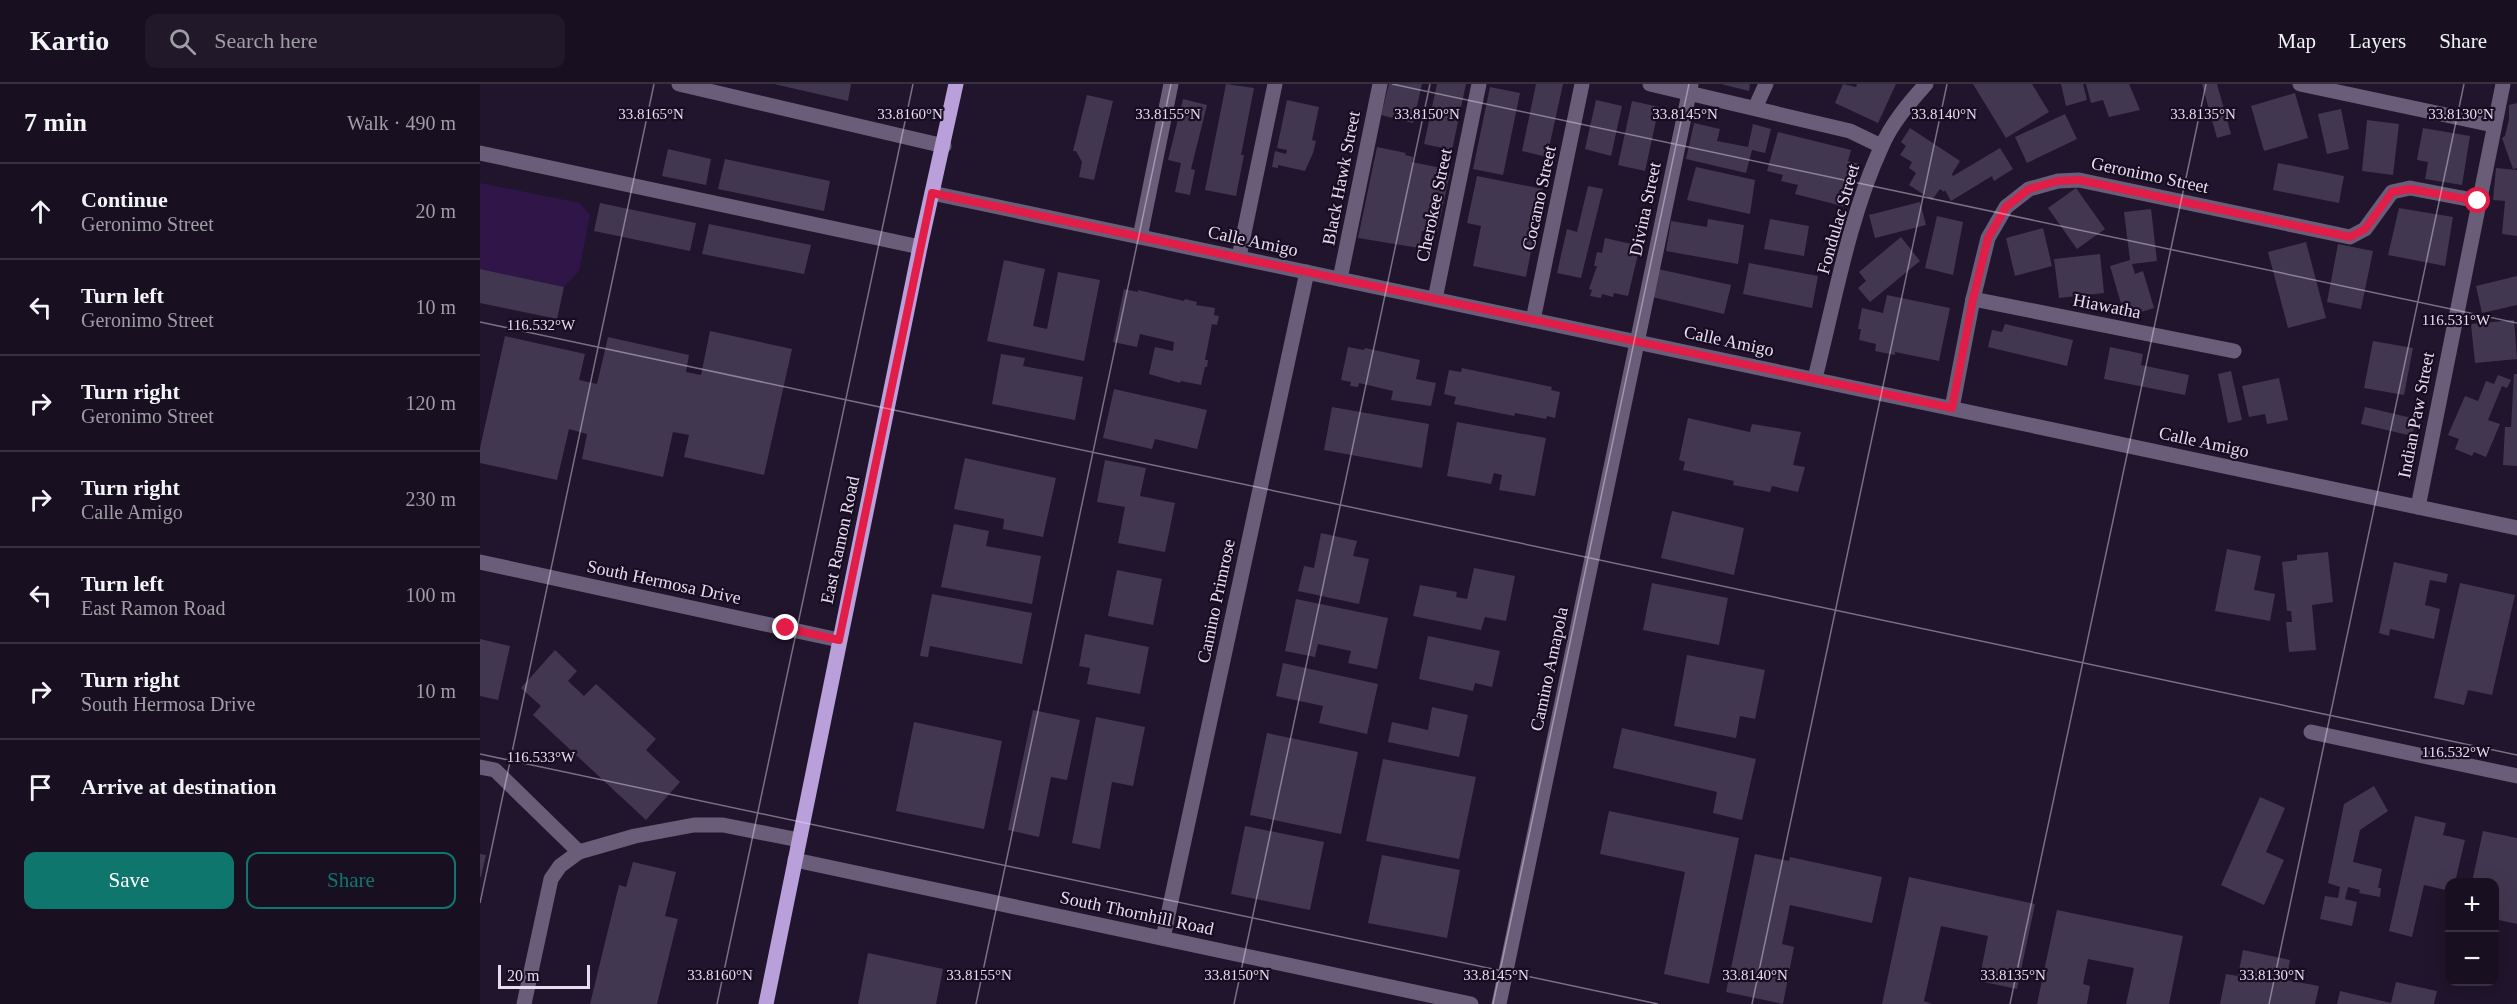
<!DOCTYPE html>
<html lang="en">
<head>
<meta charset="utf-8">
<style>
	:root { --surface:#181021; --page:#21192a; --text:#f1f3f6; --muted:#9f9da5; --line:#36303f; --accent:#0f766e }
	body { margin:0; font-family:Georgia,serif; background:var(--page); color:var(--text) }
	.controls { position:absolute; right:18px; bottom:18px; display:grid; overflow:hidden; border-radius:12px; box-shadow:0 6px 24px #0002 }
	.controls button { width:54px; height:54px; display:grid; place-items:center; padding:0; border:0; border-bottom:2px solid var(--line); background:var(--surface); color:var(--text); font:30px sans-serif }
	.scale { position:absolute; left:18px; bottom:15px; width:92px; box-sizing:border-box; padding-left:6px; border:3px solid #e5deee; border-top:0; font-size:16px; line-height:21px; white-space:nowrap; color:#e5deee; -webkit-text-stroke:4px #170c22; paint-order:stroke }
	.stop { position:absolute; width:18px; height:18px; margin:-14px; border:4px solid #e11d48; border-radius:50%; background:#fff }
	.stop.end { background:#e11d48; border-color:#fff; box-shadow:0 2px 6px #0008 }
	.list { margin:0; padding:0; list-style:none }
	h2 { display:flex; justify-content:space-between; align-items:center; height:78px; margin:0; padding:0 24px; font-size:26px }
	h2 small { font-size:20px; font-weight:400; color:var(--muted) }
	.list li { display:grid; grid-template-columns:39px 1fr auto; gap:18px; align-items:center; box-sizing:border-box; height:96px; padding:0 24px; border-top:2px solid var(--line) }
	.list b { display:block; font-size:22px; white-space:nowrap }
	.list p { margin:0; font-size:20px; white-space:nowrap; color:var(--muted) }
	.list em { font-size:20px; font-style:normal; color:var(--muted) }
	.actions { display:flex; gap:12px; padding:18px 24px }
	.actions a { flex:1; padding:14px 0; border:2px solid var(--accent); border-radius:12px; text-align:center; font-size:21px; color:var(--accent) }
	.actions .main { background:var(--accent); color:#fff }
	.icon { flex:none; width:33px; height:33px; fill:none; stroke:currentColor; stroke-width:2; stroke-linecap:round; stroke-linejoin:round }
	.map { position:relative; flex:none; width:2037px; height:920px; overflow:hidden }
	header { display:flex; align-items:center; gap:36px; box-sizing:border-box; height:84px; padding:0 30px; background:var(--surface); border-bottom:2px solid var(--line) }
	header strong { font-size:28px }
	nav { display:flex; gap:33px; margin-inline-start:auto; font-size:21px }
	.search { width:420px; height:54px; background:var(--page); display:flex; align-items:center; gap:15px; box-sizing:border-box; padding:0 21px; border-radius:12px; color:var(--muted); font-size:22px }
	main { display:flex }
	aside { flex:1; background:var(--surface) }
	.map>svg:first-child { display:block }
	.green { fill:#301548 }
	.building { fill:#423750 }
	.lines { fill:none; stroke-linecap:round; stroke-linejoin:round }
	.service { stroke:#6a5d79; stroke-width:15 }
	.minor { stroke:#6a5d79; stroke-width:15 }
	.primary { stroke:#baa0db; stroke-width:15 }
	.route { stroke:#e11d48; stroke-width:8 }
	.ticks { fill:none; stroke:#e5deee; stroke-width:1.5; stroke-opacity:0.45 }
	.labels { text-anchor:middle; stroke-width:4.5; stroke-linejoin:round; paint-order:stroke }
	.street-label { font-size:18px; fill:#e5deee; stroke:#170c22 }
	.ticks-label { font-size:15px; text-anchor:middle; fill:#e5deee; stroke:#170c22; stroke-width:4.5; stroke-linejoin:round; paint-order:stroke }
</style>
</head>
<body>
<header>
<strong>Kartio</strong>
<div class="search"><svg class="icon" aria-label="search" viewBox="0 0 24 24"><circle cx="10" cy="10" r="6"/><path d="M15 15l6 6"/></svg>Search here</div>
<nav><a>Map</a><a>Layers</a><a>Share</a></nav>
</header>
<main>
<aside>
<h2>7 min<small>Walk · 490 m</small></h2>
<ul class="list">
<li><svg class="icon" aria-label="ahead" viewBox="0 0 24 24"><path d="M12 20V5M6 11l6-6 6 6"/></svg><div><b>Continue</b><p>Geronimo Street</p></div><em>20 m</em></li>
<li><svg class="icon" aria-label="left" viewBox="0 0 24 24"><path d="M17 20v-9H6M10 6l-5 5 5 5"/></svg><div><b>Turn left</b><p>Geronimo Street</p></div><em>10 m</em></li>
<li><svg class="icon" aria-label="right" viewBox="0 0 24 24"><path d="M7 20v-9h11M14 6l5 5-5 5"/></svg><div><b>Turn right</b><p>Geronimo Street</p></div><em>120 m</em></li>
<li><svg class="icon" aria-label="right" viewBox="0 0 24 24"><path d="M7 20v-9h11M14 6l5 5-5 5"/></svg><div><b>Turn right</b><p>Calle Amigo</p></div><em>230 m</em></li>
<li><svg class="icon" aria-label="left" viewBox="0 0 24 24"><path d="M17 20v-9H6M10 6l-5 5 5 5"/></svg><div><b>Turn left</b><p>East Ramon Road</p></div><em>100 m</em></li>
<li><svg class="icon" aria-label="right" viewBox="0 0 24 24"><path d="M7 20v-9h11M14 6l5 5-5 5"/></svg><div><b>Turn right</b><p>South Hermosa Drive</p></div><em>10 m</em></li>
<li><svg class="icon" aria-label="arrive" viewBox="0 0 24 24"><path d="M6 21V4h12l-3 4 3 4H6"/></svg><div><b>Arrive at destination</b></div></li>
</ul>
<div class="actions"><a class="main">Save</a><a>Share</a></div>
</aside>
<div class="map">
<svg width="2037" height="920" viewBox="0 0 2037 920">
	<rect width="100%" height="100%" fill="#20152c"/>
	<path class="green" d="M0,99L100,119L110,131L99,187L84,203L0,185Z"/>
	<g class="building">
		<path d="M294,0H371L368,17Z"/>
		<path d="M746,0L774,4L761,71H764L756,112L725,106Z"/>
		<path d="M909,0H942L933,39L901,31Z"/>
		<path d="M957,0H986L972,66L944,60Z"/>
		<path d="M1056,0H1083L1067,73L1042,67Z"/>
		<path d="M1241,0H1270L1269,7Z"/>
		<path d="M1363,0L1376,3L1377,0H1416L1398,39L1355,19Z"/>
		<path d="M1493,0H1552L1569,28L1526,54Z"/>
		<path d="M1581,0H1603L1607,16L1586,22Z"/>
		<path d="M1606,0H1649L1660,26L1629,33L1623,16L1611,19Z"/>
		<path d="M1722,0H1737L1751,50L1737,54Z"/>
		<path d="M1010,3L1040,9L1023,91L993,85Z"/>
		<path d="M1815,9L1828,54L1784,67L1771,22Z"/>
		<path d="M607,11L633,17L614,96L599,93L602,78L596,67H593Z"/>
		<path d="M703,15L727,21L711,85L715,86L710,111L695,108L701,79L688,76Z"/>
		<path d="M807,16L839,23L832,56L836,57L833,69L825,87L798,81V84L792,83L795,67L806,70L807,66L797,64Z"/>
		<path d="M1116,16L1142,22L1131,72L1105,65Z"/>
		<path d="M1152,17L1179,23L1165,87L1138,81Z"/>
		<path d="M2037,19V84L2033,85L2022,54L2025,52L2029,35V21Z"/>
		<path d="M1861,25L1869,65L1847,70L1838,30Z"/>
		<path d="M1585,30L1597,55L1547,79L1535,53Z"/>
		<path d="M1887,36L1919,40L1913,91L1882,87Z"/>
		<path d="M1214,39L1240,45L1237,57L1268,63L1273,40L1291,45L1285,69L1272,66L1266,89L1206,75Z"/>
		<path d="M1430,44L1480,77L1472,90L1473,92L1520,64L1533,85L1514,97L1512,92L1471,117L1465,106L1464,108L1460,105L1452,116L1429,101L1436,89L1429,84L1432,78L1420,71L1426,62L1421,58Z"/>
		<path d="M1943,44L1990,52L1982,101L1945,95L1948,78L1937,76Z"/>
		<path d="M1298,48L1371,66L1368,77L1380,80L1366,123L1315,110L1318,101L1301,97L1303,91L1287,87Z"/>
		<path d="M897,63L926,69L925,71L933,73L932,78L966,85L965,88L970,89L957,148L942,147L939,164L878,154Z"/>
		<path d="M188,65L231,75L226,101L182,92Z"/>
		<path d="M245,75L350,97L344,127L238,105Z"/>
		<path d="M1798,79L1864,92L1859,119L1793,106Z"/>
		<path d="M1216,83L1275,96L1270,130L1207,116Z"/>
		<path d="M2016,84L2037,86V152L2022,150L2025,117L2013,116Z"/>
		<path d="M997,92L1063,105L1046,193L993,182L1001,142L987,139Z"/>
		<path d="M1108,102L1123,105L1101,194L1077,189L1087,145L1097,148Z"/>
		<path d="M1596,104L1625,145L1597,165L1568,124Z"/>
		<path d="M1440,118L1446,141L1395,154L1389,131Z"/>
		<path d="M120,119L216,139L210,167L114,147Z"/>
		<path d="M1919,124L1973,133L1965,182L1908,171Z"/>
		<path d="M1671,125L1677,177L1652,180L1655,190L1663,187L1674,224L1645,233L1630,182L1650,176L1644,128Z"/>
		<path d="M1457,132L1483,138L1473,191L1445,184Z"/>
		<path d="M1228,135L1264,141L1258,180L1186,167L1191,137L1227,143Z"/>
		<path d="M1290,135L1329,142L1324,172L1284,165Z"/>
		<path d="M229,140L331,161L324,190L222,170Z"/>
		<path d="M1563,144L1572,182L1535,192L1526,154Z"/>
		<path d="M1421,153L1440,177L1390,218L1378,204L1386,197L1379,188Z"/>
		<path d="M1125,154L1160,162L1148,212L1134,209L1133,213L1122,210L1121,214L1110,212L1112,206L1109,205L1117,182H1114L1117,168L1122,169Z"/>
		<path d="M1826,158L1846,234L1808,244L1788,168Z"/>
		<path d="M1858,160L1893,167L1881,225L1847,218Z"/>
		<path d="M1620,170L1624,209L1579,214L1574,175Z"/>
		<path d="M524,176L565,185L553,242L567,245L578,188L620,196L604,277L507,257Z"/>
		<path d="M1269,179L1338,192L1332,224L1263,210Z"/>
		<path d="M0,185L84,203L77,235L0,219Z"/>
		<path d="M1178,185L1251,201L1244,230L1172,213Z"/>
		<path d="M2037,192V221L2002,229L1996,202Z"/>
		<path d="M644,205L658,208V206L704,217L705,215L717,218L716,221L735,224L734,231L739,232L737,241L732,240L725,276H728L727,283H725L721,301L701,297L700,299L669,290L675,263L693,267L694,258L660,250L657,263L633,258Z"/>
		<path d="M1407,211L1470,224L1459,277L1415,268V271L1395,267L1396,260L1379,256L1381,245H1378L1382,224L1403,229Z"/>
		<path d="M2034,236L2037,275L1995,279L1991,240Z"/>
		<path d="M1525,240L1593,256L1587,282L1508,263L1512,246L1522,248Z"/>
		<path d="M230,247L312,265L284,391L204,373L209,351L193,348L183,393L102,375L107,350L89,345L77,396L0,379V364L25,252L105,270L99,296L117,300L128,253L209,271L206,288L221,291Z"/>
		<path d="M1893,257L1933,264L1924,311L1884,304Z"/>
		<path d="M868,263L884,266L885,264L940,276L936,295L956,299L951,322L911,316L913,307L879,299L878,303L870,302L871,298L861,296Z"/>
		<path d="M1630,263L1663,270L1661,281L1709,291L1705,311L1624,295Z"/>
		<path d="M521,270L545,274L543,282L603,293L595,336L512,320Z"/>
		<path d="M982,284L1072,303L1071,306L1080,308L1075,334L1067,332L1066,335L1035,329L1034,332L974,320L976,313L964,310L969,286L981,288Z"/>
		<path d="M1751,287L1762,336L1748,339L1738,290Z"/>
		<path d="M2034,290H2037V382L2023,381L2025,343H2031Z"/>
		<path d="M2018,291L2031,296L2027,304L2022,302L2008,336L2020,340L2006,373L1994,368L1992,372L1975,365L1979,355L1968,351L1985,312L1998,317L2006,297L2014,300Z"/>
		<path d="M1799,294L1808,336L1787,340L1785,330L1769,333L1762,302Z"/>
		<path d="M634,305L727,326L717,365L675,355L672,365L623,354Z"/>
		<path d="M852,323L949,340L942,384L844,366Z"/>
		<path d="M1885,323L1936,335L1932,352L1881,340Z"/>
		<path d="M1208,334L1270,348L1272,340L1321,348L1313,381L1325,383L1318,408L1292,402L1290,408L1253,401L1254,397L1203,386L1205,378L1199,376Z"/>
		<path d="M977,338L1066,354L1055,412L1019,406L1022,391L1014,389L1011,400L967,392Z"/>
		<path d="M485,374L576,394L563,453L523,445L524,435L474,425Z"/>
		<path d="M625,376L666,384L660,412L695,419L685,468L638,459L645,423L617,418Z"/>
		<path d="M1192,427L1264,444L1254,491L1181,474Z"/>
		<path d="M474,440L509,447L506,462L561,472L552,520L461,503Z"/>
		<path d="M841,449L877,457L873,472L889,475L879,520L818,507L824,482L834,484Z"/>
		<path d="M1747,465L1781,472L1774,506L1795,510L1790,537L1735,527Z"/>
		<path d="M1848,468L1853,518L1832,521L1836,566L1809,568L1806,538H1812L1811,527H1807L1802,478L1817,476V471Z"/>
		<path d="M1914,478L1968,490L1966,499L1950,496L1945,521L1960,525L1954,555L1910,545L1909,552L1899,549Z"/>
		<path d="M994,484L1035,492L1026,537L1005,533L1001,546L933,532L940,501L977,508L976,513L987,515Z"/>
		<path d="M637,486L682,495L673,541L628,532Z"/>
		<path d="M1172,499L1248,514L1239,561L1163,546Z"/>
		<path d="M1980,499L2035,511L2012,611L1988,606L1984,621L1954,614Z"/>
		<path d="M452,510L552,529L542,580L450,562L448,573L440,572Z"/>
		<path d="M816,515L908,534L897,585L868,579L871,567L838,560L835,573L805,567Z"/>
		<path d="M605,550L669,563L660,610L607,600L610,584L599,582Z"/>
		<path d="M948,552L1020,567L1012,603L995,599L993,607L939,595Z"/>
		<path d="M0,555L30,562L18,616L0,612Z"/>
		<path d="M75,566L97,587L88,597L104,612L116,600L176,655L166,666L200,698L166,736L53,631L61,622L41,604Z"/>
		<path d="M1207,571L1285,586L1275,635L1260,632L1256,654L1194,642Z"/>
		<path d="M803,579L898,600L887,650L839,639L843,622L796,612Z"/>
		<path d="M952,623L988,631L979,673L908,658L912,638L948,646Z"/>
		<path d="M553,626L600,636L587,696L571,693L559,753L528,746Z"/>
		<path d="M616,633L665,643L653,702L632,698L620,765L592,759Z"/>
		<path d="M434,638L522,657L504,745L416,727Z"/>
		<path d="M1142,644L1276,675L1262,736L1233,729L1237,708L1133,684Z"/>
		<path d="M787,649L878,668L861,750L770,731Z"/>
		<path d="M903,675L996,693L979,775L886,757Z"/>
		<path d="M1894,702L1908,727L1880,746L1873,778L1902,785L1898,804H1901L1900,813L1879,809L1880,806L1868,803L1865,815L1877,818L1872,842L1840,835L1845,812L1858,814L1860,803L1848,799L1864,720Z"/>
		<path d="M1780,713L1805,724L1786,768L1804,776L1784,821L1741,801Z"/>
		<path d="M1129,727L1259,754L1229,900L1184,890L1205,788L1120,770Z"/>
		<path d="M1935,732L1966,739L1963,751L1985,756L1975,798H1970V807L1944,801L1932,853L1909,847Z"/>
		<path d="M765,742L844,758L830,826L751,810Z"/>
		<path d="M2003,747L2037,754V840L2014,835V798H1992Z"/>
		<path d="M0,770L6,771L1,793H0Z"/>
		<path d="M1275,770L1309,777L1310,773L1402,793L1392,839L1310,821L1302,860L1314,863L1303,920L1246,908Z"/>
		<path d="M902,771L980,786L967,854L888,839Z"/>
		<path d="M153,778L196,788L185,832L198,835L177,920H110L139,801L146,803Z"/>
		<path d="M1429,793L1555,820L1537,905L1499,897L1508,852L1461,842L1444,917L1452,920H1402Z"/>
		<path d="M1577,826L1703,852L1689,920H1646L1654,884L1608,875L1603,900L1610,902L1607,920H1557Z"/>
		<path d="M1763,866L1810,876L1806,896L1839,902L1835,920H1740L1746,890L1758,892Z"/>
		<path d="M388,869L463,885L456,920H378Z"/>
		<path d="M1916,898L1957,907L1954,920H1857L1860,907L1911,919Z"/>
	</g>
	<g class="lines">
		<g class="service">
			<path d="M199,0L464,62"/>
			<path d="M0,69L440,163"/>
			<path d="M0,683L15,686L99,768"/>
			<path d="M44,920L71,795L80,782L99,768L155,752L214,741H243L319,756"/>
		</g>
		<g class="minor">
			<path d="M1170,0L1370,47L1401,62"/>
			<path d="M1820,0L2013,41"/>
			<path d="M1275,24L1286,0"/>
			<path d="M452,109L2037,444"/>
			<path d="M660,153L691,0"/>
			<path d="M759,173L795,0"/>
			<path d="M860,195L900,0"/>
			<path d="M955,215L999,0"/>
			<path d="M1493,215L1754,267"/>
			<path d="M1053,236L1102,0"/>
			<path d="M1335,294C1354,220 1369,133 1401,64C1411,40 1429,19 1446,0"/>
			<path d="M1472,324L1493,215L1508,154L1526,123L1549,105L1578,97L1599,96L1870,153L1885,145L1912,108L1930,104L1998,117"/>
			<path d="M1938,423L2023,0"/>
			<path d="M0,478L359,556"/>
			<path d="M1831,648L2037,692"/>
			<path d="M315,776L991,920"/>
			<path d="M683,854L827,188"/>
			<path d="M1019,920L1211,0"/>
		</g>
		<path class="primary" d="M286,920L440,163L476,0"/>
	</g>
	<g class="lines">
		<path class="route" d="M306,544L359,556L452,109L1472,324L1493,215L1508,154L1526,123L1549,105L1578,97L1599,96L1870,153L1885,145L1912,108L1930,105L1998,117"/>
	</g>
	<path class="ticks" d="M912,0L2037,239M0,238L2037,671M0,670L1178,920M0,819L174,0M237,920L433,0M496,920L691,0M754,920L950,0M1013,920L1209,0M1272,920L1467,0M1530,920L1726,0M1789,920L1984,0"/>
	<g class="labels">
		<g class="street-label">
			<text transform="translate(1670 91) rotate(12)" y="6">Geronimo Street</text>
			<text transform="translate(861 94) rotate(-79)" y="6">Black Hawk Street</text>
			<text transform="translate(1059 114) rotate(-78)" y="6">Cocamo Street</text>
			<text transform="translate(954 121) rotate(-78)" y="6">Cherokee Street</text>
			<text transform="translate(1165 125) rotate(-78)" y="6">Divina Street</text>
			<text transform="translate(1358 135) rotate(-74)" y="6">Fondulac Street</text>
			<text transform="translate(773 157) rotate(12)" y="6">Calle Amigo</text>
			<text transform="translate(1627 222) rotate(11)" y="6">Hiawatha</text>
			<text transform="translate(1249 257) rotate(12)" y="6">Calle Amigo</text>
			<text transform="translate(1936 331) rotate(-79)" y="6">Indian Paw Street</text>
			<text transform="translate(1724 358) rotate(12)" y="6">Calle Amigo</text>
			<text transform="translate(360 456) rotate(-78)" y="6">East Ramon Road</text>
			<text transform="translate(184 498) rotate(12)" y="6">South Hermosa Drive</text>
			<text transform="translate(736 517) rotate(-78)" y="6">Camino Primrose</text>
			<text transform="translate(1069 585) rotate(-78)" y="6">Camino Amapola</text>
			<text transform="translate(657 829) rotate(12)" y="6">South Thornhill Road</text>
		</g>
	</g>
	<g class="ticks-label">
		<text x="171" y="35">33.8165°N</text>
		<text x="430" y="35">33.8160°N</text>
		<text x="688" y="35">33.8155°N</text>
		<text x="947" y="35">33.8150°N</text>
		<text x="1205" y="35">33.8145°N</text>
		<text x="1464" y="35">33.8140°N</text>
		<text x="1723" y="35">33.8135°N</text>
		<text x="1981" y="35">33.8130°N</text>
		<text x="1976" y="241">116.531°W</text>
		<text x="61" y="246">116.532°W</text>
		<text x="1976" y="673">116.532°W</text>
		<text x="61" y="678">116.533°W</text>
		<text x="240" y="896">33.8160°N</text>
		<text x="499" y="896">33.8155°N</text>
		<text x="757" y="896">33.8150°N</text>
		<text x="1016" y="896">33.8145°N</text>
		<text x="1275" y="896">33.8140°N</text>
		<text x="1533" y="896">33.8135°N</text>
		<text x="1792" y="896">33.8130°N</text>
	</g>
</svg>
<div class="controls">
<button>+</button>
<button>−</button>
</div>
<div class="scale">20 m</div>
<div class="stop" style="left:1998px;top:117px"></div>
<div class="stop end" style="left:306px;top:544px"></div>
</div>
</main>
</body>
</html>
